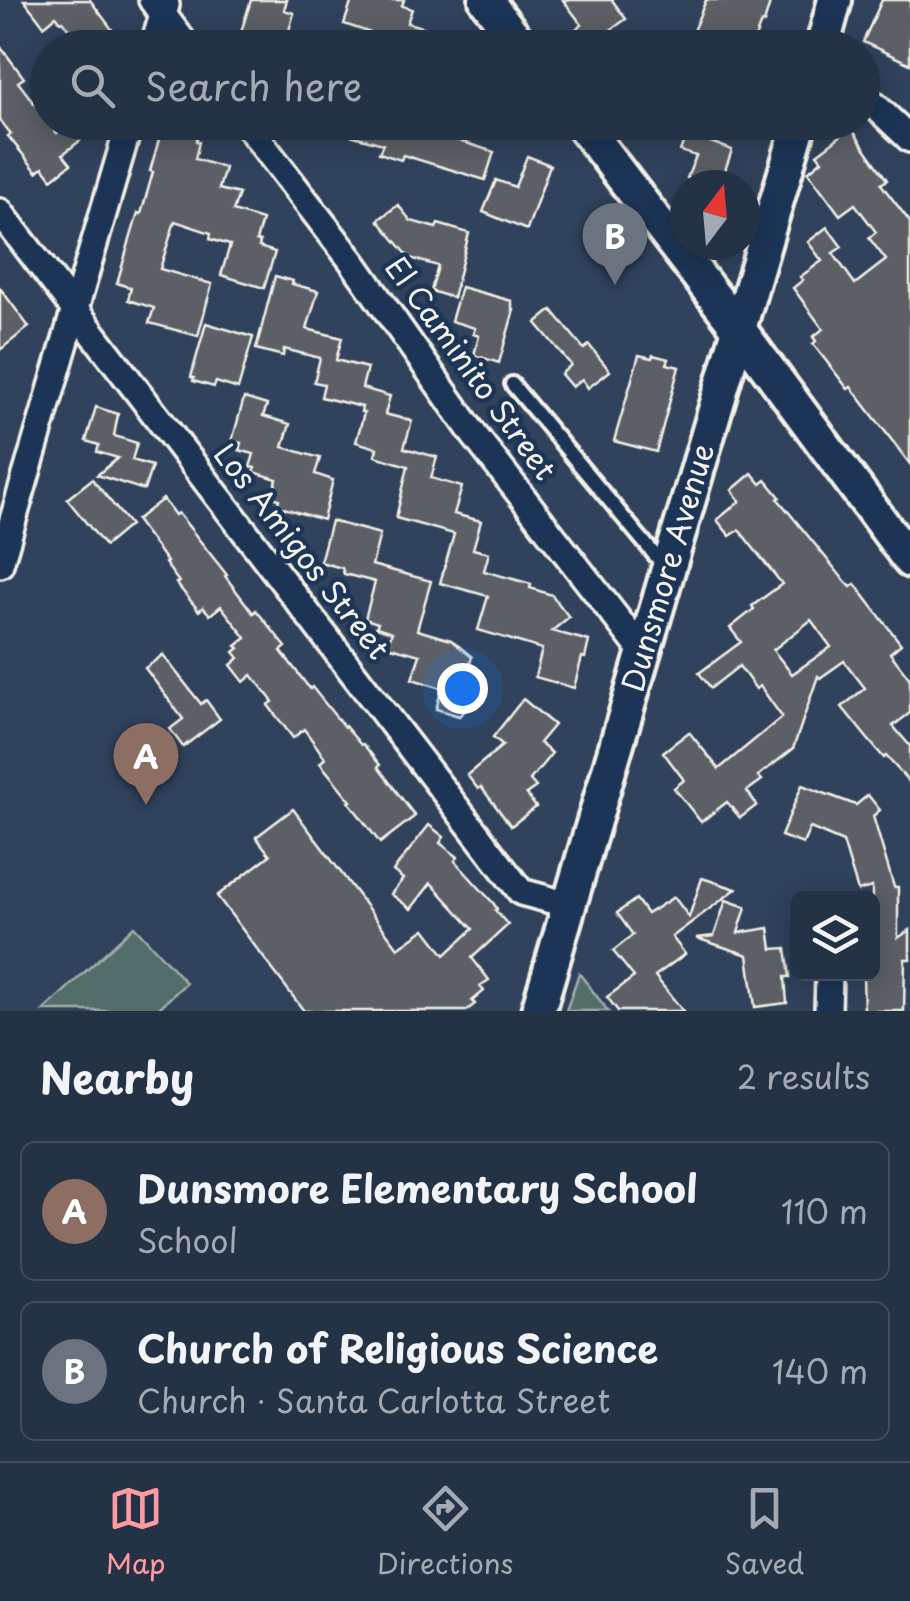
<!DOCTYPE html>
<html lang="en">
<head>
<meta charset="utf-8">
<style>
	:root { --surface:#243245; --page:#2c3a4c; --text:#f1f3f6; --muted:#a3aab3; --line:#414d5e; --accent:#ff9aa2 }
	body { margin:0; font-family:"Playpen Sans",sans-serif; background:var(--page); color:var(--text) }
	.controls { position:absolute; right:30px; bottom:30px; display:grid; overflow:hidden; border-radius:15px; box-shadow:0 5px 25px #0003 }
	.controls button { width:90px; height:90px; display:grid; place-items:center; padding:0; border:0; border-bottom:2px solid var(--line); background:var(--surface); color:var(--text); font:50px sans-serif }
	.compass { position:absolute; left:670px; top:170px; width:90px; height:90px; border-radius:50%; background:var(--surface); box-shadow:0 5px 25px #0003; rotate:16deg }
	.you { position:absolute; left:462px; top:688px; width:35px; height:35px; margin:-25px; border:8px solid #fff; border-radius:50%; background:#1a73e8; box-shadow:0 0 0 15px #1a73e833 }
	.badge { display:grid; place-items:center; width:65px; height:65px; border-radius:50%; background:var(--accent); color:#fff; font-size:32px; font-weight:700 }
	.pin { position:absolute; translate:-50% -82px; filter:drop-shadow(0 2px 5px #0008) }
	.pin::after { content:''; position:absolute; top:52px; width:35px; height:30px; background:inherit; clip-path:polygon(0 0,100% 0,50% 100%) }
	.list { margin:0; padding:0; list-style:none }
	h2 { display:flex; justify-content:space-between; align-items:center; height:130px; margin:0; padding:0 40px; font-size:42px }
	h2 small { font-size:32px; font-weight:400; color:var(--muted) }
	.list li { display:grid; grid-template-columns:65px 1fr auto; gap:30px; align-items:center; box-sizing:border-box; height:140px; margin:0 20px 20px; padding:0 20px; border:2px solid var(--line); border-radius:15px }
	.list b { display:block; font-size:38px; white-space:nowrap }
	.list p { margin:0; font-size:32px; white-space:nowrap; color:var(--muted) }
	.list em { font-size:32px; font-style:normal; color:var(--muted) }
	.icon { flex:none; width:55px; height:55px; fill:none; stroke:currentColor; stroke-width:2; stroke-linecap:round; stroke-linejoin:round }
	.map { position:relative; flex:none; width:910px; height:1011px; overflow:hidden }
	.search { position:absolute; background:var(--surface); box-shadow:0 5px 25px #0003; left:30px; right:30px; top:30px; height:110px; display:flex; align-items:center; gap:25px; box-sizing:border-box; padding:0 35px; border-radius:55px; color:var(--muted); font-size:38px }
	.sheet { height:450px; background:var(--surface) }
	nav { display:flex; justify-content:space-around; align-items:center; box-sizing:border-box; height:140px; border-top:2px solid var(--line); background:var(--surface); font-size:28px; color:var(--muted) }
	nav a { display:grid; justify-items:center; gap:5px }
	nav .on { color:var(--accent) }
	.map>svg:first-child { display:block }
	.green { fill:#536d6a; stroke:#a4afa9; stroke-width:2.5 }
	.building { fill:#5b6166; stroke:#f4f1e8; stroke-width:2.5; fill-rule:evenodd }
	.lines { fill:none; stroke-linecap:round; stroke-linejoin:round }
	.lane-casing { stroke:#f4f1e8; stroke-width:20 }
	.street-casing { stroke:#f4f1e8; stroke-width:32 }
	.secondary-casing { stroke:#f4f1e8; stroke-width:40 }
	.lane { stroke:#1d3557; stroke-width:12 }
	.street { stroke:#1d3557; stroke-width:25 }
	.secondary { stroke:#1d3557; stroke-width:32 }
	.labels { text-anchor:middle; stroke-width:9; stroke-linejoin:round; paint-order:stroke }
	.street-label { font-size:30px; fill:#f4f1e8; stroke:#1d3557 }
</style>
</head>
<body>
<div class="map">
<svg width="910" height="1011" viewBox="0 0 910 1011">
	<rect width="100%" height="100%" fill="#30425c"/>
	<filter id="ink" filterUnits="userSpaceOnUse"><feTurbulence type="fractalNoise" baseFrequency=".01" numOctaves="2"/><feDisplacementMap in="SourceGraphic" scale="20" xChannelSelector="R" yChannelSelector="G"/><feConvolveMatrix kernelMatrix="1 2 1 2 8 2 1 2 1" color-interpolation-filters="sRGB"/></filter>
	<g filter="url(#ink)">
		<g class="green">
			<path d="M134,926L186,983L156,1011H43Z"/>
			<path d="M579,973L608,1011H566Z"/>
		</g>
		<g class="building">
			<path d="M24,0H90L114,32L94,48H83L63,21L61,22L56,16L44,26Z"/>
			<path d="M251,0H287L284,10L294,13L284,48H261L262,44L239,38Z"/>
			<path d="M352,0H404L402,6L412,9L407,23L434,30L429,48H403L404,44L344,24Z"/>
			<path d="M563,0H612L626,19L590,45L577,28L582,25Z"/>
			<path d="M706,0H759L770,3L764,23H761L751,48H686Z"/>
			<path d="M882,0H910V64L863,42Z"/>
			<path d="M0,46L24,78L18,82L57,133L70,122H104L63,154L71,164L52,179L43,167L37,172L8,136L11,134L0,120Z"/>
			<path d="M164,122H186L184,128L199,132L196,141L199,142L195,159L225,168L219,189L239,194L233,211L262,220L256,241L260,242L259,247L275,252L264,288L221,275L230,245L210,239L211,233L175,221L160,269L212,284L198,336L149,323L154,308L128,300L131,288L117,283L138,213L141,214L153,172L150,171Z"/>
			<path d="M326,122H433L460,131L457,140L494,152L485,180L403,155L401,160L379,153L383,144L325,128Z"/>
			<path d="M851,128L887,180L881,184L910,222V464L851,387L848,389L813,344L816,341L813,337L823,329L793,288L803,280L800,277L822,261L808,242L827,227L842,247L833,253L855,284L886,260L869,238L876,232L855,204L840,215L808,172L822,160L817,154Z"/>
			<path d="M687,133L732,150L720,185H705L687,178L696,156L680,151Z"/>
			<path d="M527,156L550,165L527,230L483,212L496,180L515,187Z"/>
			<path d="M398,205L411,221L436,228L438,224L469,233L453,298L431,291L438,266L410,258L378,220Z"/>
			<path d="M275,276L293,281L292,284L318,291L307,329L342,338L336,360L367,368L362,388L390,396L385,414L412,421L404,448L437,457L431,478L462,487L454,514L481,521L473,549L489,553L484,571L531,584L530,588L552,595L569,617L552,631L589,641L585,658L582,657L574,688L535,677L542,649L478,630L488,596L440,583L454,534L396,518L408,466L375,456L377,448L356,442L364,413L361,412L362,407L321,397L324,384L314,382L320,358L284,349L283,356L256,349Z"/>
			<path d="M461,287L512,301V310H514L499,363L474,355L479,336L473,334L475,328L451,321Z"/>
			<path d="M0,288L29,327L0,350Z"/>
			<path d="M552,310L584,349L589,345L610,371L588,388L582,379L572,387L561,374L571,365L536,323Z"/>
			<path d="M206,323L253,337L238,389L216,382L214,387L193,381L194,378L191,377Z"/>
			<path d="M639,355L652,358L653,355L669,359L667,364L679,367L656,452L614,441Z"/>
			<path d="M244,398L267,405L263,416L290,424L283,447L320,458L315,474L333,480L323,520L277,506L279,499L272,497L277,479L254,472L255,468L250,467L254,454L239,450L241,443L232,441Z"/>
			<path d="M96,407L118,414L114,436L137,443L132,460L152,466L144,490L97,475L118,458L97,452L99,445L86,441Z"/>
			<path d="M752,473L761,484L766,480L780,497L778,499L844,580L851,587L855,584L901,644L890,653L910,679V713L893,726L910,746V783L886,756L884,758L867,738L842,707L865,688L844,661L820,678L818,676L793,749L758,776L762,780L747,791L757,805L740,818L727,802L701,822L674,788L684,780L663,752L689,732L719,769L782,717L760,686L756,689L739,666L711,688L699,673L741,642L730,628L754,609L752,606L782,584L739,530L730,536L717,520L740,501L732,490ZM811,620L831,647L792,674L773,650Z"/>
			<path d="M92,479L130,525L105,546L67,499Z"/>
			<path d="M163,499L175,515L178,513L227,575L225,576L253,613L256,610L286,647L281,651L310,689L312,687L344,727L345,726L361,745L363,744L380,765L378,767L415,816L380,843L349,802L351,801L320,763L325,758L304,729L293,738L268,705L273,702L252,675L244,682L231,665L239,658L234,652L239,648L236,646L246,638L221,606L210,615L203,607L199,611L176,583L179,582L165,563L167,562L136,520Z"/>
			<path d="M331,521L380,534L372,565L431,581L417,630L451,640L472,657L461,692L480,697L459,716L436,709L442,688L412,679L420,655L387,646L392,632L376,627L378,623L365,619L375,582L344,574L342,568L320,562Z"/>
			<path d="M163,655L201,704L206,700L220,719L183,747L170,729L183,719L145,668Z"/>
			<path d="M523,699L554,725L539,743L552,753L530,780L536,787L526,794L536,807L511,826L481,787L478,789L467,775L503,745L493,737Z"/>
			<path d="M802,785L856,805L868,795L880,810L873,816L894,887H898V938L910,930V959H905L904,1011H864L863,976L864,974H872V887L858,891L843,842L810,828L803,844L781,836Z"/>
			<path d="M293,809L398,948L425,929L445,955L473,929L431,883L411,909L391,894L403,879L393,871L429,825L444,837L440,843L458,857L455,861L494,904L497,909L495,910L508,925L472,958L489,980L480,986L484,991L472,1001L475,1004L466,1011H304L217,896L270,855L256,837Z"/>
			<path d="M702,878L736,889L672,937L685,954L655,976L683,1011H618L607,997L634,977L613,951L633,935L617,913L636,899L647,914L674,897L689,917Z"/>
			<path d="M726,900L746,907L738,933L769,928L772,949L786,948L790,977H785L787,1003L755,1007L748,955L696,938L714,936Z"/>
		</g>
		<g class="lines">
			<g class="lane-casing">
				<path id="lane" d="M512,384L664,566"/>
			</g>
			<g class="street-casing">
				<g id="street">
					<path d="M152,0L188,48"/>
					<path d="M153,48L166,5"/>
					<path d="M862,98L869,100L910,139"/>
					<path d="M245,122L352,261L475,436L643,652"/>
					<path d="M0,212L521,892L569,905"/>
					<path d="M0,564L130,122"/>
					<path d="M828,1011L829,974"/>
				</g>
			</g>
			<g class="secondary-casing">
				<g id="secondary">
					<path d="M486,0L523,48"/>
					<path d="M822,48L835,0"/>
					<path d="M580,122L739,329L910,561"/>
					<path id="s1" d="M538,1011L800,122"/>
				</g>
			</g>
			<use href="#lane" class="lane"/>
			<use href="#street" class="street"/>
			<use href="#secondary" class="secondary"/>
		</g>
	</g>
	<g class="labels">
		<g class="street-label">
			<text transform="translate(470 369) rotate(54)" y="10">El Caminito Street</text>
			<text transform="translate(301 552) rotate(52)" y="10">Los Amigos Street</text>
			<text dy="10" stroke="none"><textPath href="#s1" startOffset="462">Dunsmore Avenue</textPath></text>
		</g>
	</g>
</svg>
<div class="controls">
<button><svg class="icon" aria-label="layers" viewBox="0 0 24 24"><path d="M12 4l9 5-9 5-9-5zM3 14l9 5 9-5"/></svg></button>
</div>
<svg class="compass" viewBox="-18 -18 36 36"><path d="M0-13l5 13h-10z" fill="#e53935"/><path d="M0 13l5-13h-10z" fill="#a3aab3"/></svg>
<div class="you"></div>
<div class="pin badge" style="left:146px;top:805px;background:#8d6e63">A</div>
<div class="pin badge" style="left:615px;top:285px;background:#6b7280">B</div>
<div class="search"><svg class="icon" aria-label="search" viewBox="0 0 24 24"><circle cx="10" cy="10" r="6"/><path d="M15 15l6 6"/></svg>Search here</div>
</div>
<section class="sheet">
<h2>Nearby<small>2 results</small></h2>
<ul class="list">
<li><span class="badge" style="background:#8d6e63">A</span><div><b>Dunsmore Elementary School</b><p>School</p></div><em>110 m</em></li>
<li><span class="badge" style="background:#6b7280">B</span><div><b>Church of Religious Science</b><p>Church · Santa Carlotta Street</p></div><em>140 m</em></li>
</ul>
</section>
<nav>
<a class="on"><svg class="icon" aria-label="map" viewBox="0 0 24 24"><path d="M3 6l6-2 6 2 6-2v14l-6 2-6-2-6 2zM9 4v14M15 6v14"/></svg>Map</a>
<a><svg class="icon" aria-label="directions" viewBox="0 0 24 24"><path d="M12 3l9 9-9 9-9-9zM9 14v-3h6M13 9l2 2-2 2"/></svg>Directions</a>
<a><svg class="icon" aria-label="saved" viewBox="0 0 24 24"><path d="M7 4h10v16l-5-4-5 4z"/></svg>Saved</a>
</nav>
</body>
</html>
